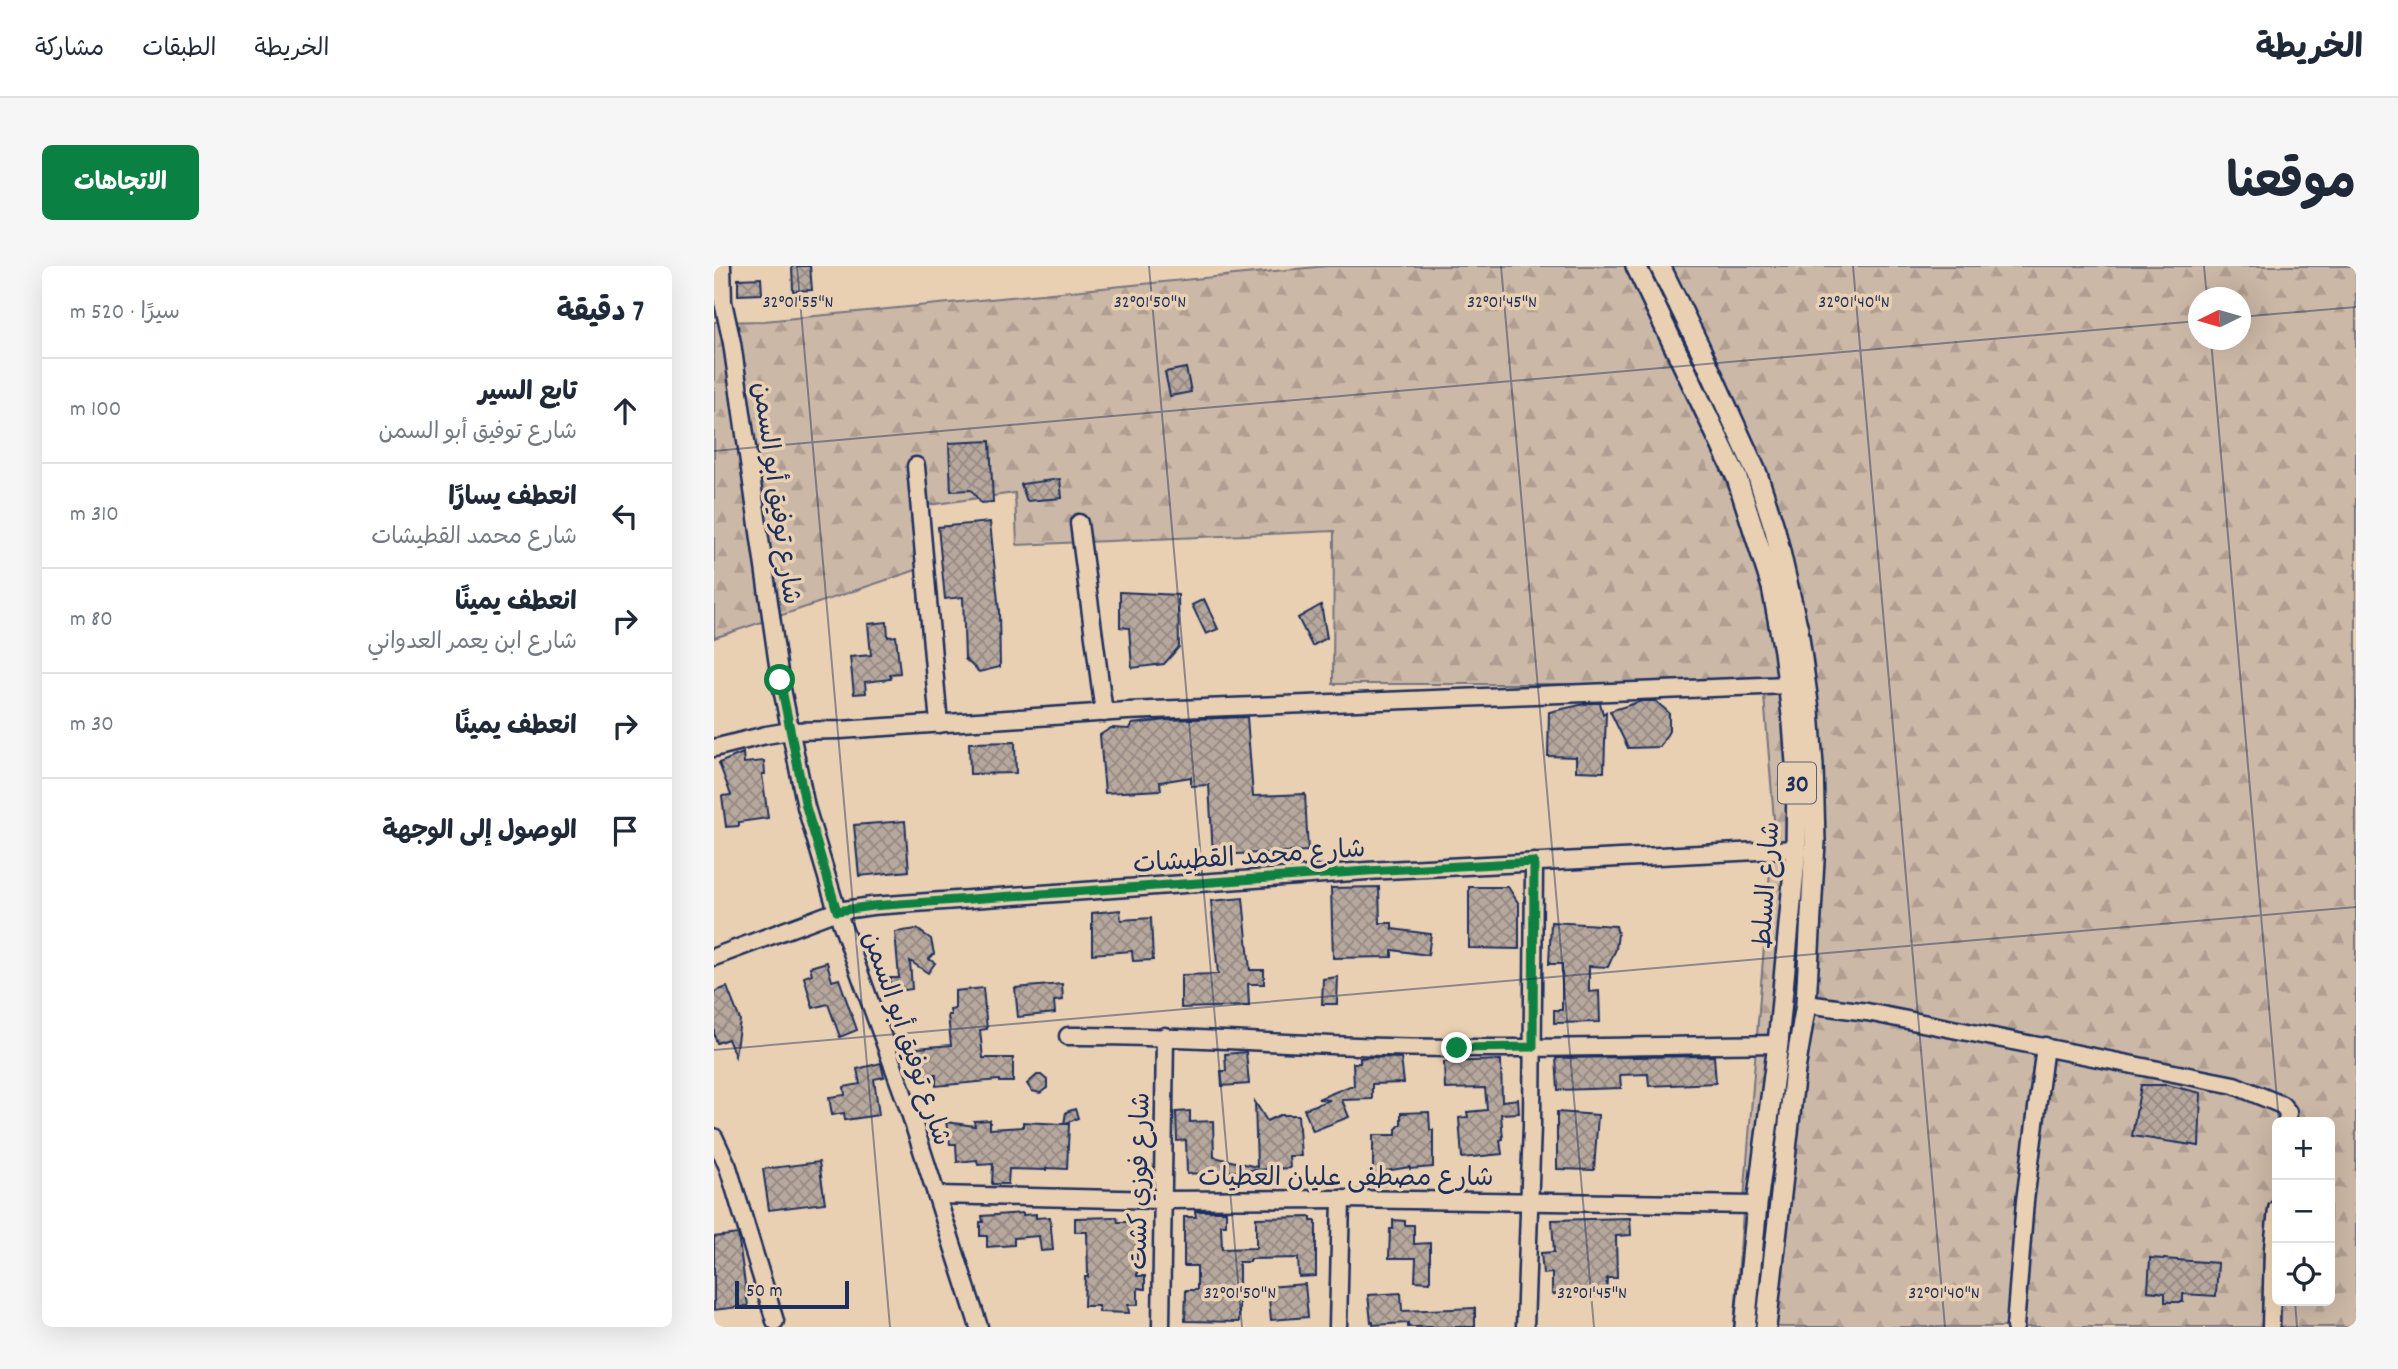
<!DOCTYPE html>
<html lang="ar">
<head>
<meta charset="utf-8">
<style>
	:root { --surface:#fff; --page:#f6f6f7; --text:#1f2937; --muted:#747a83; --line:#e0e1e3; --accent:#0b8043 }
	body { margin:0; font-family:Dekko,"Playpen Sans Arabic",sans-serif; background:var(--page); color:var(--text); direction:rtl }
	.controls { position:absolute; right:21px; bottom:21px; display:grid; overflow:hidden; border-radius:10px; box-shadow:0 7px 28px #0002 }
	.controls button { width:63px; height:63px; display:grid; place-items:center; padding:0; border:0; border-bottom:2px solid var(--line); background:var(--surface); color:var(--text); font:35px sans-serif }
	.compass { position:absolute; left:1474px; top:21px; width:63px; height:63px; border-radius:50%; background:var(--surface); box-shadow:0 7px 28px #0002; rotate:265deg }
	.scale { position:absolute; left:21px; bottom:18px; width:114px; box-sizing:border-box; padding-left:7px; border:4px solid #1b2f5e; border-top:0; font-size:19px; line-height:24px; white-space:nowrap; color:#1b2f5e; -webkit-text-stroke:5px #ead0b2; paint-order:stroke }
	.stop { position:absolute; width:21px; height:21px; margin:-16px; border:5px solid #0b8043; border-radius:50%; background:#fff }
	.stop.end { background:#0b8043; border-color:#fff; box-shadow:0 2px 7px #0008 }
	.list { margin:0; padding:0; list-style:none }
	h2 { display:flex; justify-content:space-between; align-items:center; height:91px; margin:0; padding:0 28px; font-size:30px }
	h2 small { font-size:23px; font-weight:400; color:var(--muted) }
	.list li { display:grid; grid-template-columns:46px 1fr auto; gap:21px; align-items:center; box-sizing:border-box; height:105px; padding:0 28px; border-top:2px solid var(--line) }
	.list b { display:block; font-size:26px; white-space:nowrap }
	.list p { margin:0; font-size:23px; white-space:nowrap; color:var(--muted) }
	.list em { font-size:23px; font-style:normal; color:var(--muted) }
	.icon { flex:none; width:38px; height:38px; fill:none; stroke:currentColor; stroke-width:2; stroke-linecap:round; stroke-linejoin:round }
	.map { position:relative; flex:none; width:1642px; height:1061px; overflow:hidden; direction:ltr; border-radius:10px }
	header { display:flex; align-items:center; gap:42px; box-sizing:border-box; height:98px; padding:0 35px; background:var(--surface); border-bottom:2px solid var(--line) }
	header strong { font-size:33px }
	nav { display:flex; gap:38px; margin-inline-start:auto; font-size:24px }
	.intro { display:flex; align-items:center; justify-content:space-between; box-sizing:border-box; height:168px; padding:0 42px }
	h1 { margin:0; font-size:49px }
	.button { padding:18px 32px; border-radius:10px; background:var(--accent); color:#fff; font-size:24px; font-weight:700 }
	main { display:flex; gap:42px; padding:0 42px }
	aside { flex:1; background:var(--surface); border-radius:10px; box-shadow:0 7px 28px #0002 }
	.map>svg:first-child { display:block }
	.forest { fill:url(#forest-firs); stroke:#747482; stroke-width:2; fill-rule:evenodd }
	.building { fill:url(#building-cross-hatch); stroke:#1b2f5e; stroke-width:2 }
	.lines { fill:none; stroke-linecap:round; stroke-linejoin:round }
	.minor-casing { stroke:#1b2f5e; stroke-width:21 }
	.major-casing { stroke:#1b2f5e; stroke-width:24 }
	.minor { stroke:#ead0b2; stroke-width:16 }
	.major { stroke:#ead0b2; stroke-width:19 }
	.route { stroke:#0b8043; stroke-width:9 }
	.ticks { fill:none; stroke:#1b2f5e; stroke-width:2; stroke-opacity:0.45 }
	.labels { text-anchor:middle; stroke-width:7; stroke-linejoin:round; paint-order:stroke }
	.shield { fill:#ead0b2; stroke:#595f77; stroke-width:2 }
	.shield-label { font-size:24px; font-weight:bold; fill:#1b2f5e }
	.street-label { font-size:26px; fill:#1b2f5e; stroke:#ead0b2 }
	.ticks-label { font-size:18px; text-anchor:middle; fill:#1b2f5e; stroke:#ead0b2; stroke-width:7; stroke-linejoin:round; paint-order:stroke }
</style>
</head>
<body>
<header>
<strong>الخريطة</strong>
<nav><a>الخريطة</a><a>الطبقات</a><a>مشاركة</a></nav>
</header>
<div class="intro"><h1>موقعنا</h1><a class="button">الاتجاهات</a></div>
<main>
<div class="map">
<svg width="1642" height="1061" viewBox="0 0 1642 1061">
	<defs>
		<pattern id="forest-firs" width="22" height="20" patternUnits="userSpaceOnUse" patternTransform="scale(1.75)"><rect width="22" height="20" fill="#ccb8a6"/><path d="M5 1l3.5 6h-7zM16 11l3.5 6h-7z" fill="#af9e91"/></pattern>
		<pattern id="building-cross-hatch" width="8" height="8" patternUnits="userSpaceOnUse" patternTransform="scale(1.75)"><rect width="8" height="8" fill="#b7a89d"/><path d="M0 0l8 8M0 8l8-8" fill="none" stroke="#948983"/></pattern>
	</defs>
	<rect width="100%" height="100%" fill="#ead0b2"/>
	<filter id="ink" filterUnits="userSpaceOnUse"><feTurbulence type="fractalNoise" baseFrequency=".0143" numOctaves="2"/><feDisplacementMap in="SourceGraphic" scale="14" xChannelSelector="R" yChannelSelector="G"/><feConvolveMatrix kernelMatrix="1 2 1 2 8 2 1 2 1" color-interpolation-filters="sRGB"/></filter>
	<g filter="url(#ink)">
		<path class="forest" d="M613,0H1642V1061H1020L1060,553L1049,418H619L620,265L303,279L301,227L200,241L211,301L0,372V56L50,55ZM1484,32H1526V74H1484ZM1563,856H1616V1035H1563Z"/>
		<g class="building">
			<path d="M78,0H96L98,24L79,25Z"/>
			<path d="M47,12L48,28L24,29V13Z"/>
			<path d="M472,102L477,126L456,130L451,106Z"/>
			<path d="M276,175L279,236L267,237L257,224L237,225L235,177Z"/>
			<path d="M346,213L348,232L313,235L307,218Z"/>
			<path d="M276,256L285,345L286,401L265,406L251,393L249,331L231,333L224,261Z"/>
			<path d="M406,326L464,329L465,381L450,398L418,402L415,362L406,361Z"/>
			<path d="M490,333L504,363L492,368L478,339Z"/>
			<path d="M607,339L613,372L598,380L584,352Z"/>
			<path d="M173,356L174,371L182,370L186,407L176,408L177,413L151,416L152,427L140,428L136,391L157,389L154,358Z"/>
			<path d="M928,435H942L955,447V465L946,481L914,482L896,445Z"/>
			<path d="M875,437H886L889,448L892,446L890,506L862,505V491L834,490L835,446Z"/>
			<path d="M533,451L539,530L591,528L594,585L499,589L495,519L477,520V511L446,516L447,524L391,527L386,469L397,462L416,463L418,458L453,454Z"/>
			<path d="M301,476L302,507L256,508L255,477Z"/>
			<path d="M29,487L30,497L50,495L51,508H48L54,552L25,556V560L12,561L8,530L17,529L5,497Z"/>
			<path d="M191,555L195,605L145,610L140,559Z"/>
			<path d="M665,621L666,657H678V663L717,668L714,689L678,684V691L619,692L617,622Z"/>
			<path d="M755,621H794L805,638V683L755,682Z"/>
			<path d="M529,632L536,704H550V718H534L535,740L467,742V709L504,708L497,635Z"/>
			<path d="M406,644L407,654L437,652L439,694L419,695L418,685L378,688V647Z"/>
			<path d="M837,656L902,660L904,668L902,683L894,701L875,700V726L885,725L886,756L840,757V744H848V698H835Z"/>
			<path d="M203,663L217,673L220,688L215,693L221,697L214,707L196,695L198,723L177,726L176,712H185L181,666Z"/>
			<path d="M113,696L118,715L125,713L143,764L126,771L114,738L99,742L90,711L98,708L96,701Z"/>
			<path d="M624,711L623,738H608L609,713Z"/>
			<path d="M348,718L349,734L340,735L341,747L304,751L301,722Z"/>
			<path d="M13,721L26,754L21,790L14,773L3,777L0,769V726Z"/>
			<path d="M269,722L273,763L266,764L269,792H299V816H285V814L222,820V808L206,810L203,782L237,779L234,749H237L236,744L241,743V725Z"/>
			<path d="M532,786L535,818L508,820L507,805H512L511,788Z"/>
			<path d="M1000,790L1002,817L935,820L934,808L906,809L907,822L844,824L842,792Z"/>
			<path d="M656,791L687,792L690,817L658,818V833L628,834L635,851L599,865L590,843L616,834L604,833L636,820H640L639,797H646V792Z"/>
			<path d="M787,794L788,835L804,833L805,847L787,848L789,873L786,874L788,888L748,892L745,852L754,851L753,846L773,844L771,822L731,823L730,796Z"/>
			<path d="M167,797L170,811L160,813L165,849L131,854L130,847L118,849L115,831L131,829L130,821L146,818L143,803Z"/>
			<path d="M323,809H327L333,814V822L326,827L318,825L313,818Z"/>
			<path d="M1427,819H1453L1487,827L1485,880L1418,870Z"/>
			<path d="M541,836L553,855L566,849H584L587,890H575L576,902L473,908L472,874L463,875L462,846L476,845V856L499,855L500,891L543,901Z"/>
			<path d="M361,843L364,852L350,858H355L353,903L332,902V904L295,903L294,918H278L279,898L264,899L263,894L243,896L242,878H236L232,856L261,860L260,855L276,854V863L309,861V856L350,858L352,846Z"/>
			<path d="M715,846L716,864H719V901L696,903V901L671,905V919H659V869H682V863L687,858V847Z"/>
			<path d="M843,846L884,849L880,904L843,903Z"/>
			<path d="M105,896L111,937L55,944L49,903Z"/>
			<path d="M481,945H512V959H507L508,983L542,982V952L597,951V955H602V1010L585,1011L584,992L536,993V996H525V1056L471,1055L472,1024H483V1000H470V951H482Z"/>
			<path d="M309,947V949L322,948V952L336,951L339,984L327,985L325,970L300,972V979L273,981V970H266V956H269L268,950Z"/>
			<path d="M403,951L404,956H423V1010H431V1023L424,1022V1039H414L415,1047L385,1046V1040H370L371,1011H374L373,966H361V952Z"/>
			<path d="M916,952L917,969L902,970L903,1012H893L892,1031L838,1028V1007L829,1008L827,987L840,986L838,954Z"/>
			<path d="M679,954L691,955V959H700V978L716,977V1016L701,1015L702,992H675L676,963H679Z"/>
			<path d="M24,968L34,1040L0,1044V971Z"/>
			<path d="M1436,992L1504,997L1502,1030L1469,1028V1036H1451V1027L1434,1025Z"/>
			<path d="M591,1018L594,1051L557,1054L554,1021Z"/>
			<path d="M687,1027L688,1045L761,1042V1061H694V1057L659,1059V1056H657L654,1029Z"/>
		</g>
		<g class="lines">
			<g class="minor-casing">
				<g id="minor">
					<path d="M8,0L9,36L18,77L66,413L92,541L123,645L195,844L265,1061"/>
					<path d="M202,200L225,458"/>
					<path d="M365,257L390,447"/>
					<path d="M0,482L52,469L76,465L126,464L413,445L1075,419"/>
					<path d="M0,691L123,645L158,640L653,605L1082,583"/>
					<path d="M1092,738L1153,746L1520,819L1568,839L1574,846L1573,856"/>
					<path d="M354,770C460,769 566,778 672,781C802,784 933,780 1064,778"/>
					<path d="M0,871L14,901L61,1055"/>
					<path d="M222,929L448,934L627,933L1043,939"/>
					<path d="M447,1061L451,770"/>
					<path d="M624,1061L627,933"/>
					<path d="M811,1061L818,859L820,596"/>
					<path d="M1301,1061L1311,935L1331,780"/>
					<path d="M1557,1061L1559,982L1563,943"/>
				</g>
			</g>
			<g class="major-casing">
				<g id="major">
					<path d="M922,0L1023,212L1058,321L1070,385L1079,457L1083,510L1082,583L1064,778L1043,939L1031,1061"/>
					<path d="M946,0L985,80L1043,208L1061,264L1084,364L1095,444L1099,500L1101,576L1092,738L1081,804L1052,1061"/>
				</g>
			</g>
			<use href="#minor" class="minor"/>
			<use href="#major" class="major"/>
		</g>
	</g>
	<g class="lines" filter="url(#ink)">
		<path class="route" d="M66,414L92,541L123,645L158,640L653,605L820,596L819,781L743,782"/>
	</g>
	<path class="ticks" d="M83,0L176,1061M435,0L528,1061M787,0L880,1061M1139,0L1231,1061M1490,0L1493,32M1526,51L1642,41M1497,74L1565,856M0,185L1484,55M0,784L1642,641M1581,1035L1583,1061"/>
	<g class="labels">
		<rect class="shield" x="1064" y="496.5" width="38" height="41" rx="5"/>
		<g class="shield-label">
			<text x="1083" y="525">30</text>
		</g>
		<g class="street-label">
			<text transform="translate(64 227) rotate(82)" y="9">شارع توفيق أبو السمن</text>
			<text transform="translate(535 589) rotate(-4)" y="9">شارع محمد القطيشات</text>
			<text transform="translate(1051 619) rotate(-86)" y="9">شارع السلط</text>
			<text transform="translate(194 772) rotate(71)" y="9">شارع توفيق أبو السمن</text>
			<text x="632" y="919">شارع مصطفى عليان العطيات</text>
			<text transform="translate(424 915) rotate(-89)" y="9">شارع فوزي كشت</text>
		</g>
	</g>
	<g class="ticks-label">
		<text x="84" y="41">32°01'55"N</text>
		<text x="436" y="41">32°01'50"N</text>
		<text x="788" y="41">32°01'45"N</text>
		<text x="1140" y="41">32°01'40"N</text>
		<text x="526" y="1032">32°01'50"N</text>
		<text x="878" y="1032">32°01'45"N</text>
		<text x="1230" y="1032">32°01'40"N</text>
	</g>
</svg>
<div class="controls">
<button>+</button>
<button>−</button>
<button><svg class="icon" aria-label="locate" viewBox="0 0 24 24"><circle cx="12" cy="12" r="6"/><path d="M12 2v4M12 18v4M2 12h4M18 12h4"/></svg></button>
</div>
<svg class="compass" viewBox="-18 -18 36 36"><path d="M0-13l5 13h-10z" fill="#e53935"/><path d="M0 13l5-13h-10z" fill="#747a83"/></svg>
<div class="scale">50 m</div>
<div class="stop" style="left:66px;top:414px"></div>
<div class="stop end" style="left:743px;top:782px"></div>
</div>
<aside>
<h2>7 دقيقة<small>سيرًا · 520 m</small></h2>
<ul class="list">
<li><svg class="icon" aria-label="ahead" viewBox="0 0 24 24"><path d="M12 20V5M6 11l6-6 6 6"/></svg><div><b>تابع السير</b><p>شارع توفيق أبو السمن</p></div><em>100 m</em></li>
<li><svg class="icon" aria-label="left" viewBox="0 0 24 24"><path d="M17 20v-9H6M10 6l-5 5 5 5"/></svg><div><b>انعطف يسارًا</b><p>شارع محمد القطيشات</p></div><em>310 m</em></li>
<li><svg class="icon" aria-label="right" viewBox="0 0 24 24"><path d="M7 20v-9h11M14 6l5 5-5 5"/></svg><div><b>انعطف يمينًا</b><p>شارع ابن يعمر العدواني</p></div><em>80 m</em></li>
<li><svg class="icon" aria-label="right" viewBox="0 0 24 24"><path d="M7 20v-9h11M14 6l5 5-5 5"/></svg><div><b>انعطف يمينًا</b></div><em>30 m</em></li>
<li><svg class="icon" aria-label="arrive" viewBox="0 0 24 24"><path d="M6 21V4h12l-3 4 3 4H6"/></svg><div><b>الوصول إلى الوجهة</b></div></li>
</ul>
</aside>
</main>
</body>
</html>
